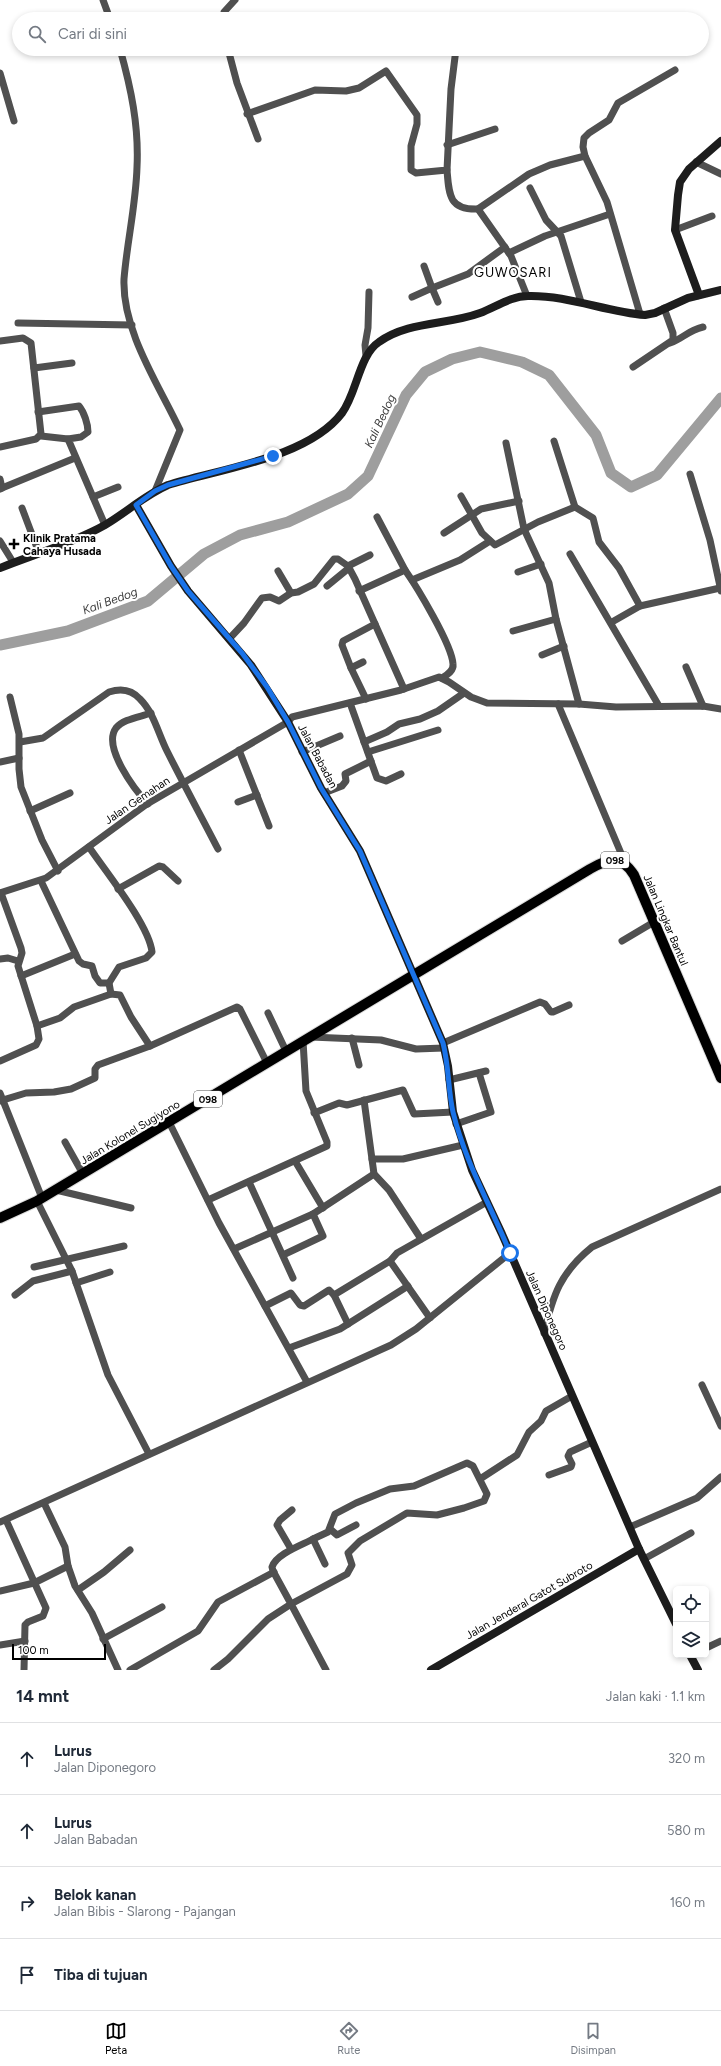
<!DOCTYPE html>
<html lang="id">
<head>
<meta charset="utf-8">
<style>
	:root { --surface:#fff; --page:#f2f2f3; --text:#1f2937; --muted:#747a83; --line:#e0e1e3; --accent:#000 }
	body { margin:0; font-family:Figtree,sans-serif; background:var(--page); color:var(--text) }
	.controls { position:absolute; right:12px; bottom:12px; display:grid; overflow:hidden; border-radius:6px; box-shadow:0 2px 6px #0003 }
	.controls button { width:36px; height:36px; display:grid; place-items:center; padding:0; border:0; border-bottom:1px solid var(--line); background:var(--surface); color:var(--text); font:20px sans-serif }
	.scale { position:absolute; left:12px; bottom:10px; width:94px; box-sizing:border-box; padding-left:4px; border:2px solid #000; border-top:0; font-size:11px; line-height:14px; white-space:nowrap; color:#000; -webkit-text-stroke:3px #fff; paint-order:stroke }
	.stop { position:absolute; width:12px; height:12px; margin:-9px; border:3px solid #1a73e8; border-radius:50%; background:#fff }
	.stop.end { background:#1a73e8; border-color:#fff; box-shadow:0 1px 4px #0008 }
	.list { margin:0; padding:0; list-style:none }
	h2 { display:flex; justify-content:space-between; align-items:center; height:52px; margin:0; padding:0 16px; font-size:17px }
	h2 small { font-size:13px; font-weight:400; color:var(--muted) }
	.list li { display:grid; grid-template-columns:26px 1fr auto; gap:12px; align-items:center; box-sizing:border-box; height:72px; padding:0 16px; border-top:1px solid var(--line) }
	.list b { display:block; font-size:15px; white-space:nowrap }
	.list p { margin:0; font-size:13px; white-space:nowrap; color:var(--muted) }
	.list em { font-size:13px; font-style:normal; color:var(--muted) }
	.icon { flex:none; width:22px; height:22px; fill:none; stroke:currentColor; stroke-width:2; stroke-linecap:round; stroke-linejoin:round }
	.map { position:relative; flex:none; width:721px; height:1670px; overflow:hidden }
	.search { position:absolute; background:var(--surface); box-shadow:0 2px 6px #0003; left:12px; right:12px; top:12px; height:44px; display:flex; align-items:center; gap:10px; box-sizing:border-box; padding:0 14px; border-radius:22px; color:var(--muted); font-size:15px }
	.sheet { height:340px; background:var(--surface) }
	nav { display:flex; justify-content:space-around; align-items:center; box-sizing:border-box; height:56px; border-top:1px solid var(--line); background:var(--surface); font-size:11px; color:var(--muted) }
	nav a { display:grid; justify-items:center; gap:2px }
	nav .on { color:var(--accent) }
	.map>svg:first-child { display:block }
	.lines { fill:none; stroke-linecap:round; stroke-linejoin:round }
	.river { stroke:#9e9e9e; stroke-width:11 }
	.primary-casing { stroke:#dbdbdb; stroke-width:12 }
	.street { stroke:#505050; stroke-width:7 }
	.secondary { stroke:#1d1d1d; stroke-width:8 }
	.primary { stroke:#000; stroke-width:10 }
	.route { stroke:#1a73e8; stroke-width:5 }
	.poi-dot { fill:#000; stroke:#fff; stroke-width:1.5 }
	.labels { text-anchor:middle; stroke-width:4; stroke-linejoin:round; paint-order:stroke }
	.shield { fill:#fff; stroke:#4c4c4c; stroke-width:1 }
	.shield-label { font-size:10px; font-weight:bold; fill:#000 }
	.poi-label { font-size:11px; font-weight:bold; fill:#000; stroke:#fff; text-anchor:start }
	.street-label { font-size:11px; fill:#000; stroke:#fff }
	.water-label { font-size:12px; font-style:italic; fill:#3f3f3f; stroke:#fff }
	.quarter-label { font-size:13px; letter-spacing:1px; fill:#000; stroke:#fff }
</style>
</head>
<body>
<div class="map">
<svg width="721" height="1670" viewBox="0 0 721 1670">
	<rect width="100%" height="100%" fill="#fff"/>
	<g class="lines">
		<path class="river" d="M0,645L68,631L148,601L204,554L240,535L288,522L348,494L368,476L406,395L425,372L452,359L480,352L522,362L549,375L596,435L611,473L631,487L657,475L721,398"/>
		<g class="primary-casing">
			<path id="primary" d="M0,1218L37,1201L590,869C608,859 621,854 634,875L721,1078"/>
		</g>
		<g class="street">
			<path d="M103,0L110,19"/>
			<path d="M225,19L224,12L235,0"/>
			<path d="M459,19L460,16"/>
			<path d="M120,49C131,88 139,126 137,167C136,204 127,242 124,279C122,331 159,385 180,430L155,491"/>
			<path d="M228,49L237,83L258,139"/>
			<path d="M0,73L14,121"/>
			<path d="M247,114L315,90L346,91L359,88L386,71L417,115V124L411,146V170L416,173L447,170L451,89L456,49"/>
			<path d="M447,145L495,129"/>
			<path d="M696,162L721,174"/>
			<path d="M447,170C449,195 449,210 478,209L511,256L527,296"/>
			<path d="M530,188L546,220L561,236L581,302"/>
			<path d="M478,209L529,174L550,165L585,156"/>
			<path d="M675,230L712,216"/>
			<path d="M509,253L545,236L610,214"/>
			<path d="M424,266L432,288L468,274L505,247"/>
			<path d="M412,297L432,288L438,302"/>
			<path d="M640,314L607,202L585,156L583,147L584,138L589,133L609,120L618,103L675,70"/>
			<path d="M18,323L132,325"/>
			<path d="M0,341L23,338L31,343L41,434L36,439L0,447"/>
			<path d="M670,343C684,338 687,331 703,327"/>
			<path d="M366,356L365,345L368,328L369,292"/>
			<path d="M633,367L673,340V333L664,308"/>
			<path d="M34,368L72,363"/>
			<path d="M38,412L79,406C84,412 88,424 88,432L81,437L68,439L105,525"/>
			<path d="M41,436L68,439"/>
			<path d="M554,441L575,507L593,518L599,542L619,568L640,606L612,622"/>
			<path d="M506,443L524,529L549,583L556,619L579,704"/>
			<path d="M690,474L710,540L721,591"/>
			<path d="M0,479L2,488L0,489"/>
			<path d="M2,488L75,458"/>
			<path d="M461,496L482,533L495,545L538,522L575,507"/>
			<path d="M93,497L118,487"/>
			<path d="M22,508L39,553"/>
			<path d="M377,517L405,570"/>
			<path d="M444,533L481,509L519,501"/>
			<path d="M0,541L13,562"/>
			<path d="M570,554L659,706"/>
			<path d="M348,566L355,579L375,624L343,641L342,645L351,668"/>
			<path d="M278,571L291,593"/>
			<path d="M518,572L541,564"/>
			<path d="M412,580L460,560L490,541"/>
			<path d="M327,586L349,568"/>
			<path d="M359,591L405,570C417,587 452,645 453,664C454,671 447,675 442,678"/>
			<path d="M640,606L720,588"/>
			<path d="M375,624L404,689"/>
			<path d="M513,631L556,619"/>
			<path d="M229,639L244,623L262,598L270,597L279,601L291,593L298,592L314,584L334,559H338L348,566L370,555"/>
			<path d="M542,655L564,646"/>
			<path d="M363,662L351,668L366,699"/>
			<path d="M686,667L703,706"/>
			<path d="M10,697L19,734V769L21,787L42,840L58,871"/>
			<path d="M350,703L377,778L386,781L401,774"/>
			<path d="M558,704L626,865"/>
			<path d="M20,742L43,738L109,692C121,688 132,690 140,699C154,713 158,733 167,751C183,783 201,816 218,849"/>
			<path d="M364,742L387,732L399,724L420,719L438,711L464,693"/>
			<path d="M239,750L269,826"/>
			<path d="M302,752L340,736"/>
			<path d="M368,752L438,730"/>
			<path d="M0,762L19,758"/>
			<path d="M324,793L342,786L346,781L345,774L371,761"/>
			<path d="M238,802L257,795"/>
			<path d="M148,804C135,790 102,747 116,728C123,719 140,717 151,713"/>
			<path d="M30,811L70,793"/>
			<path d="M41,881L79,961L83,964L92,966L95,976L100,983H109"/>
			<path d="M118,889L159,866L163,867L178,881"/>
			<path d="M0,893L46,878L147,804L288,722L292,717L401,690L439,677L449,682L471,697L487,703L579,704L616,707L703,706L721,709"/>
			<path d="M622,941L654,922"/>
			<path d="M0,959L8,958L18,961"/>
			<path d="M21,976L75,954"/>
			<path d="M111,994L120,995L131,1017L150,1046"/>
			<path d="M268,1013L286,1051"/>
			<path d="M37,1026L60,1018L74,1007L111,994L109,983L119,967L146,958L152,952C149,925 106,872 89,847"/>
			<path d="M311,1037L381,1040L416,1049L444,1048"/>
			<path d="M352,1038L359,1065"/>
			<path d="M443,1043L540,1002L545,1004L551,1012H553L569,1005"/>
			<path d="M0,1061L36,1045L39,1039L37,1026L18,966L22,953L21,948L1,893"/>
			<path d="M449,1080L486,1071"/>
			<path d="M0,1093L42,1198"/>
			<path d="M364,1100L374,1174L389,1190L421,1239"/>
			<path d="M0,1101L26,1093L54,1092L71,1089L95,1078V1069L98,1065L150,1046L237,1007L240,1009L267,1063"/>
			<path d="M314,1113L339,1103L347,1105L403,1090L414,1114L453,1112"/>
			<path d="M169,1122L219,1223L307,1382"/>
			<path d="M456,1124L491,1112L479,1073"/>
			<path d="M65,1142L83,1174"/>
			<path d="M372,1159H403L463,1145"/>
			<path d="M295,1161L323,1208"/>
			<path d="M249,1182L293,1278"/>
			<path d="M56,1190L131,1208"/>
			<path d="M208,1200L327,1146V1142L306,1091L303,1041"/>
			<path d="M37,1201L72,1271L108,1375L149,1454"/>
			<path d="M234,1249L313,1214L374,1174"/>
			<path d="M283,1255L323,1236L313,1214"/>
			<path d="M390,1261L430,1318"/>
			<path d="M34,1267L124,1246"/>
			<path d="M76,1283L110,1272"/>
			<path d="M15,1295L33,1281L72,1271"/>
			<path d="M334,1295L390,1261L397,1253L487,1202"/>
			<path d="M265,1306L291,1293L300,1305L304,1306L329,1290L334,1295L348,1324"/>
			<path d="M544,1333C553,1295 560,1273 592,1247L721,1189"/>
			<path d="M289,1348L340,1329L408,1286"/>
			<path d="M702,1385L721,1426"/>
			<path d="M549,1475L571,1467L572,1464L568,1456L570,1452L592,1442"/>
			<path d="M480,1479L517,1455L529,1432L541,1421L546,1411L572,1396"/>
			<path d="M44,1503L65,1547L68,1566L75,1586L92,1613L118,1670"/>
			<path d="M6,1520L46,1608L43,1616L28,1622L25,1625L24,1670"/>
			<path d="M0,1522L391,1345L416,1329L510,1253"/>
			<path d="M630,1527L697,1498L721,1477"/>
			<path d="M330,1529L337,1535L356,1525"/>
			<path d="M313,1539L328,1532L335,1514L356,1503L390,1489L414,1486L467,1463L473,1466L487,1494L484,1501L464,1508L437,1515L407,1513L360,1541L348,1553L352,1565L347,1574L291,1604L326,1670"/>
			<path d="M291,1549L277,1525L280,1520L292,1510"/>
			<path d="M644,1559L691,1533"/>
			<path d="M78,1590L104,1572L130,1550"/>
			<path d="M0,1591L34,1583L68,1566"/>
			<path d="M103,1639L162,1607"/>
			<path d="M0,1645L25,1641"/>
			<path d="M706,1648L721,1641"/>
			<path d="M130,1670L198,1631L218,1602L274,1572"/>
			<path d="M214,1670L228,1659L268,1619L291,1604L273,1571L272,1567C276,1554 302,1545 313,1539L325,1564"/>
		</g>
		<g class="secondary">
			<path d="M699,295L675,230L678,195L680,182L689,169L721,141"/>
			<path d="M136,505L171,566L188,591L251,665L288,722L321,788L360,851L443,1043L448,1066L453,1112L472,1170L502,1234L639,1549L676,1624"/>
			<path d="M0,568C35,554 73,543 105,525C127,512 145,495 168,485C219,469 308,458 342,413C357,393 359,355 379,342C408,321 448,325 480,313C496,307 511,296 528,296C568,295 606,312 645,315L655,313L688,298L721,290"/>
			<path d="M690,1655L698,1670"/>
			<path d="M431,1670L639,1549"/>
		</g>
		<use href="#primary" class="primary"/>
	</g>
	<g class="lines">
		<path class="route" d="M273,456L168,485L155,491L136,505L171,566L188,591L242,653L267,687L288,722L321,788L360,851L443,1043C449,1066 448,1090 453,1112C465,1162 491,1206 510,1253"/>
	</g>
	<path class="poi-dot" d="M12 538h4v4h4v4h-4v4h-4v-4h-4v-4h4z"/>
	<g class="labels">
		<g class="shield">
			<rect x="601" y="852" width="28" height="16" rx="3"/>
			<rect x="194" y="1091" width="28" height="16" rx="3"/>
		</g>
		<g class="shield-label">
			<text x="615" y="864">098</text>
			<text x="208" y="1103">098</text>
		</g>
		<g class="poi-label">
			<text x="23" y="542">Klinik Pratama<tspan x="23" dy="13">Cahaya Husada</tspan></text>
		</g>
		<g class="street-label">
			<text transform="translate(318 756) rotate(62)" y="4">Jalan Babadan</text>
			<text transform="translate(137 800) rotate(-34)" y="4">Jalan Gemahan</text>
			<text transform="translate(666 920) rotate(67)" y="4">Jalan Lingkar Bantul</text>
			<text transform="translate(130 1132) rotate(-31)" y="4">Jalan Kolonel Sugiyono</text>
			<text transform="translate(547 1310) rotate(66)" y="4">Jalan Diponegoro</text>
			<text transform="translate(529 1600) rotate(-30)" y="4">Jalan Jenderal Gatot Subroto</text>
		</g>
		<g class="water-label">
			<text transform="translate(380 421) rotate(-65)" y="4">Kali Bedog</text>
			<text transform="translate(110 601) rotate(-20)" y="4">Kali Bedog</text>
		</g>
		<g class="quarter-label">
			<text x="513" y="277">GUWOSARI</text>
		</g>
	</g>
</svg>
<div class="controls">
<button><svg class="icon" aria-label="locate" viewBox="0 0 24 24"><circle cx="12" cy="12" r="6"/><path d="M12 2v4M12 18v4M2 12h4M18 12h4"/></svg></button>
<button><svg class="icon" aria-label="layers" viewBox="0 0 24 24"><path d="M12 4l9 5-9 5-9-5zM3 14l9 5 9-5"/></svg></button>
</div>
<div class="scale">100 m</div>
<div class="stop" style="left:510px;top:1253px"></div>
<div class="stop end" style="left:273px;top:456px"></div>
<div class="search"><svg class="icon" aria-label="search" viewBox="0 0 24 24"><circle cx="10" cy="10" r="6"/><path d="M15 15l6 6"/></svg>Cari di sini</div>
</div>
<section class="sheet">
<h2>14 mnt<small>Jalan kaki · 1.1 km</small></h2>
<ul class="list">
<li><svg class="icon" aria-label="ahead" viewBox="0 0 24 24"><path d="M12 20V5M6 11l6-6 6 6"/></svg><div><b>Lurus</b><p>Jalan Diponegoro</p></div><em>320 m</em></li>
<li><svg class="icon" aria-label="ahead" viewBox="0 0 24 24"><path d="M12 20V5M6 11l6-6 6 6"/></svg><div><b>Lurus</b><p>Jalan Babadan</p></div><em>580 m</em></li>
<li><svg class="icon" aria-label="right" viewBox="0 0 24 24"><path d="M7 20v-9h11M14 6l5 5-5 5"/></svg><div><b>Belok kanan</b><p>Jalan Bibis - Slarong - Pajangan</p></div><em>160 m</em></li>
<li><svg class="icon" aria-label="arrive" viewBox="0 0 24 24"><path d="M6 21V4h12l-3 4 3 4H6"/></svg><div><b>Tiba di tujuan</b></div></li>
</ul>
</section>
<nav>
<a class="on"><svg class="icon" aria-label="map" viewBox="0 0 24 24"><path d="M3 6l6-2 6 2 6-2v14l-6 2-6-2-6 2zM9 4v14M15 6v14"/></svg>Peta</a>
<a><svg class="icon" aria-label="directions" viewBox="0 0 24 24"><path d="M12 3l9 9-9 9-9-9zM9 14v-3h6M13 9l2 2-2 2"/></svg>Rute</a>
<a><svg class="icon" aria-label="saved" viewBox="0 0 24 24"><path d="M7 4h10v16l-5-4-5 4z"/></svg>Disimpan</a>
</nav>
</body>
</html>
